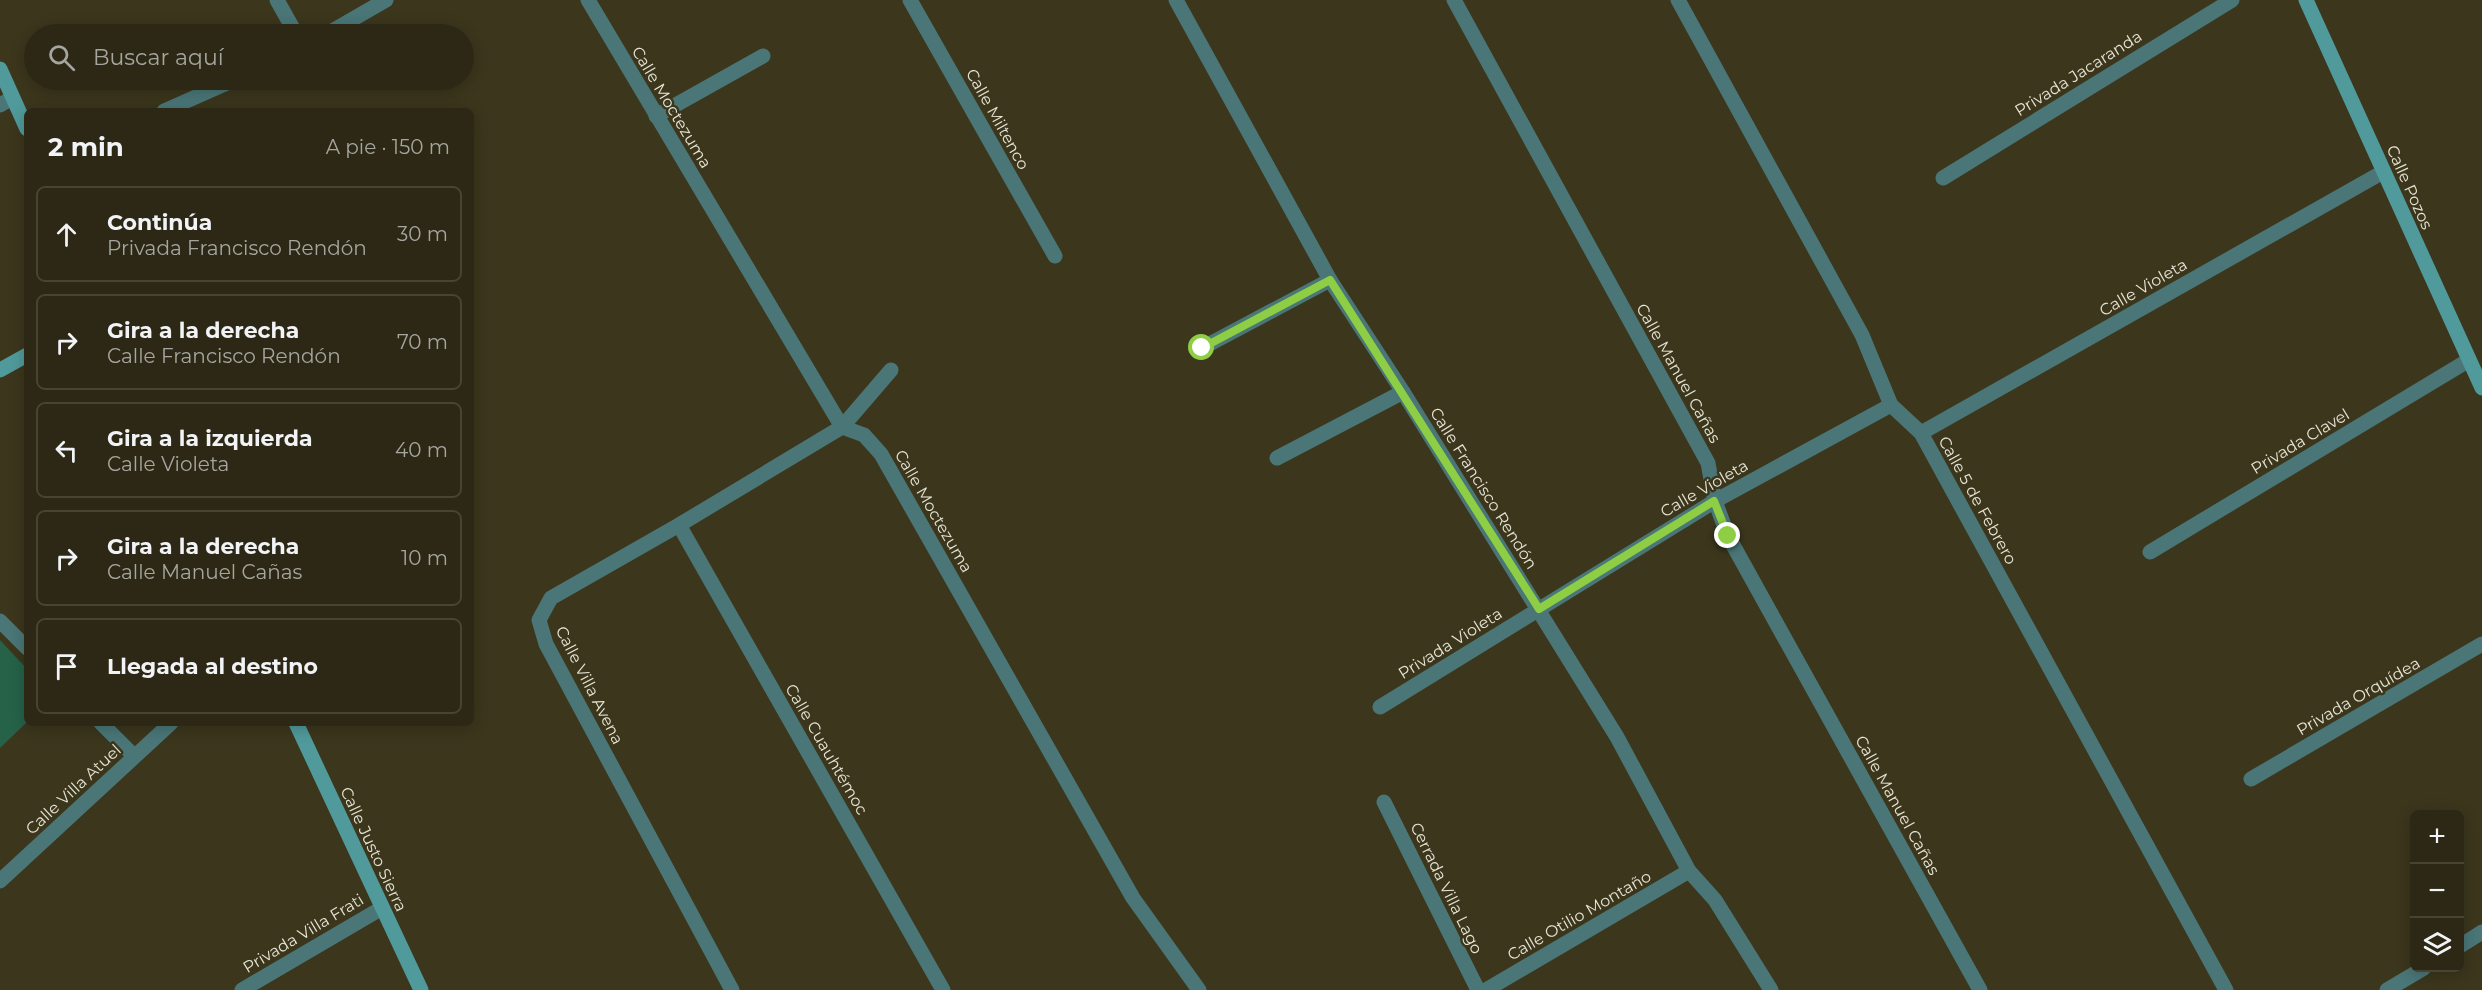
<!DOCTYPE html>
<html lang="es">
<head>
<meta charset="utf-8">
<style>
	:root { --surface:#2c2815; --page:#383422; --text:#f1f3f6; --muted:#a6a6a0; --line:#484434 }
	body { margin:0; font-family:Montserrat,sans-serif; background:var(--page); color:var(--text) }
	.controls { position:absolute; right:18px; bottom:18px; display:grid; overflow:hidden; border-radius:9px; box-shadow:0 3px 15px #0003 }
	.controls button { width:54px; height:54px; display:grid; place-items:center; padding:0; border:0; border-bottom:2px solid var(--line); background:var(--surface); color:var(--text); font:30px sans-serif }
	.stop { position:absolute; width:18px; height:18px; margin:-14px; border:4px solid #8dce44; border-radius:50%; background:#fff }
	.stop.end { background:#8dce44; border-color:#fff; box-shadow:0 2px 6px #0008 }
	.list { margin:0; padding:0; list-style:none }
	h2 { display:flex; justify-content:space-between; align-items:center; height:78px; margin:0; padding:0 24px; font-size:26px }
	h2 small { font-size:20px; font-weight:400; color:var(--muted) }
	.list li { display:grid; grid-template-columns:39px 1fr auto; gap:18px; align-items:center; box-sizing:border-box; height:96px; margin:0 12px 12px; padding:0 12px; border:2px solid var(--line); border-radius:9px }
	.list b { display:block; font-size:22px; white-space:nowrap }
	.list p { margin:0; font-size:20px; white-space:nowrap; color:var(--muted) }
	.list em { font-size:20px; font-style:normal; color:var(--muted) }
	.icon { flex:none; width:33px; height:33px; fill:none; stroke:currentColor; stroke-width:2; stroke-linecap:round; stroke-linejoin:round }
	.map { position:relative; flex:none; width:2482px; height:990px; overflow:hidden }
	.search { position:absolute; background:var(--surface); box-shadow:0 3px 15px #0003; left:24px; top:24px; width:450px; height:66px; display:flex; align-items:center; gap:15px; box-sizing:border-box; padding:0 21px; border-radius:33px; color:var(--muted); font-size:22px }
	.panel { position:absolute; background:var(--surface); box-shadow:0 3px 15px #0003; left:24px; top:108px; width:450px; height:618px; border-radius:9px }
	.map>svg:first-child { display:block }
	.green { fill:#256248 }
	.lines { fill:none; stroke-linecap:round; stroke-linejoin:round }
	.street { stroke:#4a7677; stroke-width:15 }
	.secondary { stroke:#509a9b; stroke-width:15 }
	.route { stroke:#8dce44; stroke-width:8 }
	.labels { text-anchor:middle; stroke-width:5; stroke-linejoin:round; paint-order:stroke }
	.street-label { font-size:16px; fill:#e7e5d5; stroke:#3b361c }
</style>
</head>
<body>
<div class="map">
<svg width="2482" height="990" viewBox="0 0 2482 990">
	<rect width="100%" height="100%" fill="#3b361c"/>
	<path class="green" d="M0,640L27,669V722L0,748Z"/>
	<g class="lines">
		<g class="street">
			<path d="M277,0L296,34"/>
			<path d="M588,0L842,427L864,435L881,454L1133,898L1199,990"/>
			<path d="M910,0L1055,256"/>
			<path d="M1176,0L1330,280L1403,392L1617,737L1689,871L1715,900L1771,990"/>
			<path d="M1454,0L1708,463L1715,501L1728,536L1980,990"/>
			<path d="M1678,0L1862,335L1891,405L1921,433L2226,990"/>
			<path d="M327,34L386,0"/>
			<path d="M0,105L12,98"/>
			<path d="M164,111L234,80"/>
			<path d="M656,116L763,56"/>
			<path d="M1943,178L2232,0"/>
			<path d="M1202,348L1330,280"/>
			<path d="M1921,433L2383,172"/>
			<path d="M1277,458L1403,392"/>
			<path d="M679,525L943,990"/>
			<path d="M2150,552L2469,360"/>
			<path d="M0,621L27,648"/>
			<path d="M1380,707L1715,501L1891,405"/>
			<path d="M101,723L134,756"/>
			<path d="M2251,779L2482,644"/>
			<path d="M1384,802L1478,990"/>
			<path d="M0,881L171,723"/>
			<path d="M2460,946L2482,932"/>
			<path d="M242,990L382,908"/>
			<path d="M732,990L546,644L539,620L551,598L679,525L842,427L891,370"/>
			<path d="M1486,990L1689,871"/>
			<path d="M2387,990L2424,968"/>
		</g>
		<g class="secondary">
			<path d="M2306,0L2482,388"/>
			<path d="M0,69L27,129"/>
			<path d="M0,370L27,355"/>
			<path d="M296,723L421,990"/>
		</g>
	</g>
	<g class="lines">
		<path class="route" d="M1202,348L1330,280L1539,609L1714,501L1728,536"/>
	</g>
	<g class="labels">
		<g class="street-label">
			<text transform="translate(2078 73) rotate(-32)" y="6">Privada Jacaranda</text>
			<text transform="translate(672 107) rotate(59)" y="6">Calle Moctezuma</text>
			<text transform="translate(998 119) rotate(61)" y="6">Calle Miltenco</text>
			<text transform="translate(2410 187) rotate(66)" y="6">Calle Pozos</text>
			<text transform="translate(2143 287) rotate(-30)" y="6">Calle Violeta</text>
			<text transform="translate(1679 373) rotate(61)" y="6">Calle Manuel Cañas</text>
			<text transform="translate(2300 441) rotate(-31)" y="6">Privada Clavel</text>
			<text transform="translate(1484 488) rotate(58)" y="6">Calle Francisco Rendón</text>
			<text transform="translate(1704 488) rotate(-30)" y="6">Calle Violeta</text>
			<text transform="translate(1978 500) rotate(61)" y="6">Calle 5 de Febrero</text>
			<text transform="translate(934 511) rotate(60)" y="6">Calle Moctezuma</text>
			<text transform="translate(1450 643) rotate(-32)" y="6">Privada Violeta</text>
			<text transform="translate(590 685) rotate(63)" y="6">Calle Villa Avena</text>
			<text transform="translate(2358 696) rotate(-30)" y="6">Privada Orquídea</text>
			<text transform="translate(827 749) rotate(60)" y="6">Calle Cuauhtémoc</text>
			<text transform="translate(73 789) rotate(-43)" y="6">Calle Villa Atuel</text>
			<text transform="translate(1898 805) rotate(61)" y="6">Calle Manuel Cañas</text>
			<text transform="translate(374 849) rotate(65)" y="6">Calle Justo Sierra</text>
			<text transform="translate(1447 888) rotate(64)" y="6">Cerrada Villa Lago</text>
			<text transform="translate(1579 915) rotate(-30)" y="6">Calle Otilio Montaño</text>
			<text transform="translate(303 933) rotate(-31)" y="6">Privada Villa Frati</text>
		</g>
	</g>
</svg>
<div class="controls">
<button>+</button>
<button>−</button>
<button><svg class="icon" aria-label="layers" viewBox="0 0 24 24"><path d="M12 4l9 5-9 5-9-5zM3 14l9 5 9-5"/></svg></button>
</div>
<div class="stop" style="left:1202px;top:348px"></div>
<div class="stop end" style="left:1728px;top:536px"></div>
<div class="search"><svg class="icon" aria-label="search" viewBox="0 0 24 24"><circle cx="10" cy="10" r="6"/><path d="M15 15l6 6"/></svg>Buscar aquí</div>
<section class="panel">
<h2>2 min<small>A pie · 150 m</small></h2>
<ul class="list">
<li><svg class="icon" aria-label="ahead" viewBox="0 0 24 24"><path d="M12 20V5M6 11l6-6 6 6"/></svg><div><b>Continúa</b><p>Privada Francisco Rendón</p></div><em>30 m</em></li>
<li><svg class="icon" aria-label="right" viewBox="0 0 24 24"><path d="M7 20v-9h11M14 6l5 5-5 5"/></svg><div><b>Gira a la derecha</b><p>Calle Francisco Rendón</p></div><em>70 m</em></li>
<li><svg class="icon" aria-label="left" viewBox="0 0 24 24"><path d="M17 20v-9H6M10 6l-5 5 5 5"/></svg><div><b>Gira a la izquierda</b><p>Calle Violeta</p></div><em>40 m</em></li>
<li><svg class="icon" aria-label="right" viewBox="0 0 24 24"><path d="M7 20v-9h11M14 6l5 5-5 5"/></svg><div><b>Gira a la derecha</b><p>Calle Manuel Cañas</p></div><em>10 m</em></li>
<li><svg class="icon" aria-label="arrive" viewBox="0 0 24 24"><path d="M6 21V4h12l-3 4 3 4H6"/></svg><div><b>Llegada al destino</b></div></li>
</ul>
</section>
</div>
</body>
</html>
